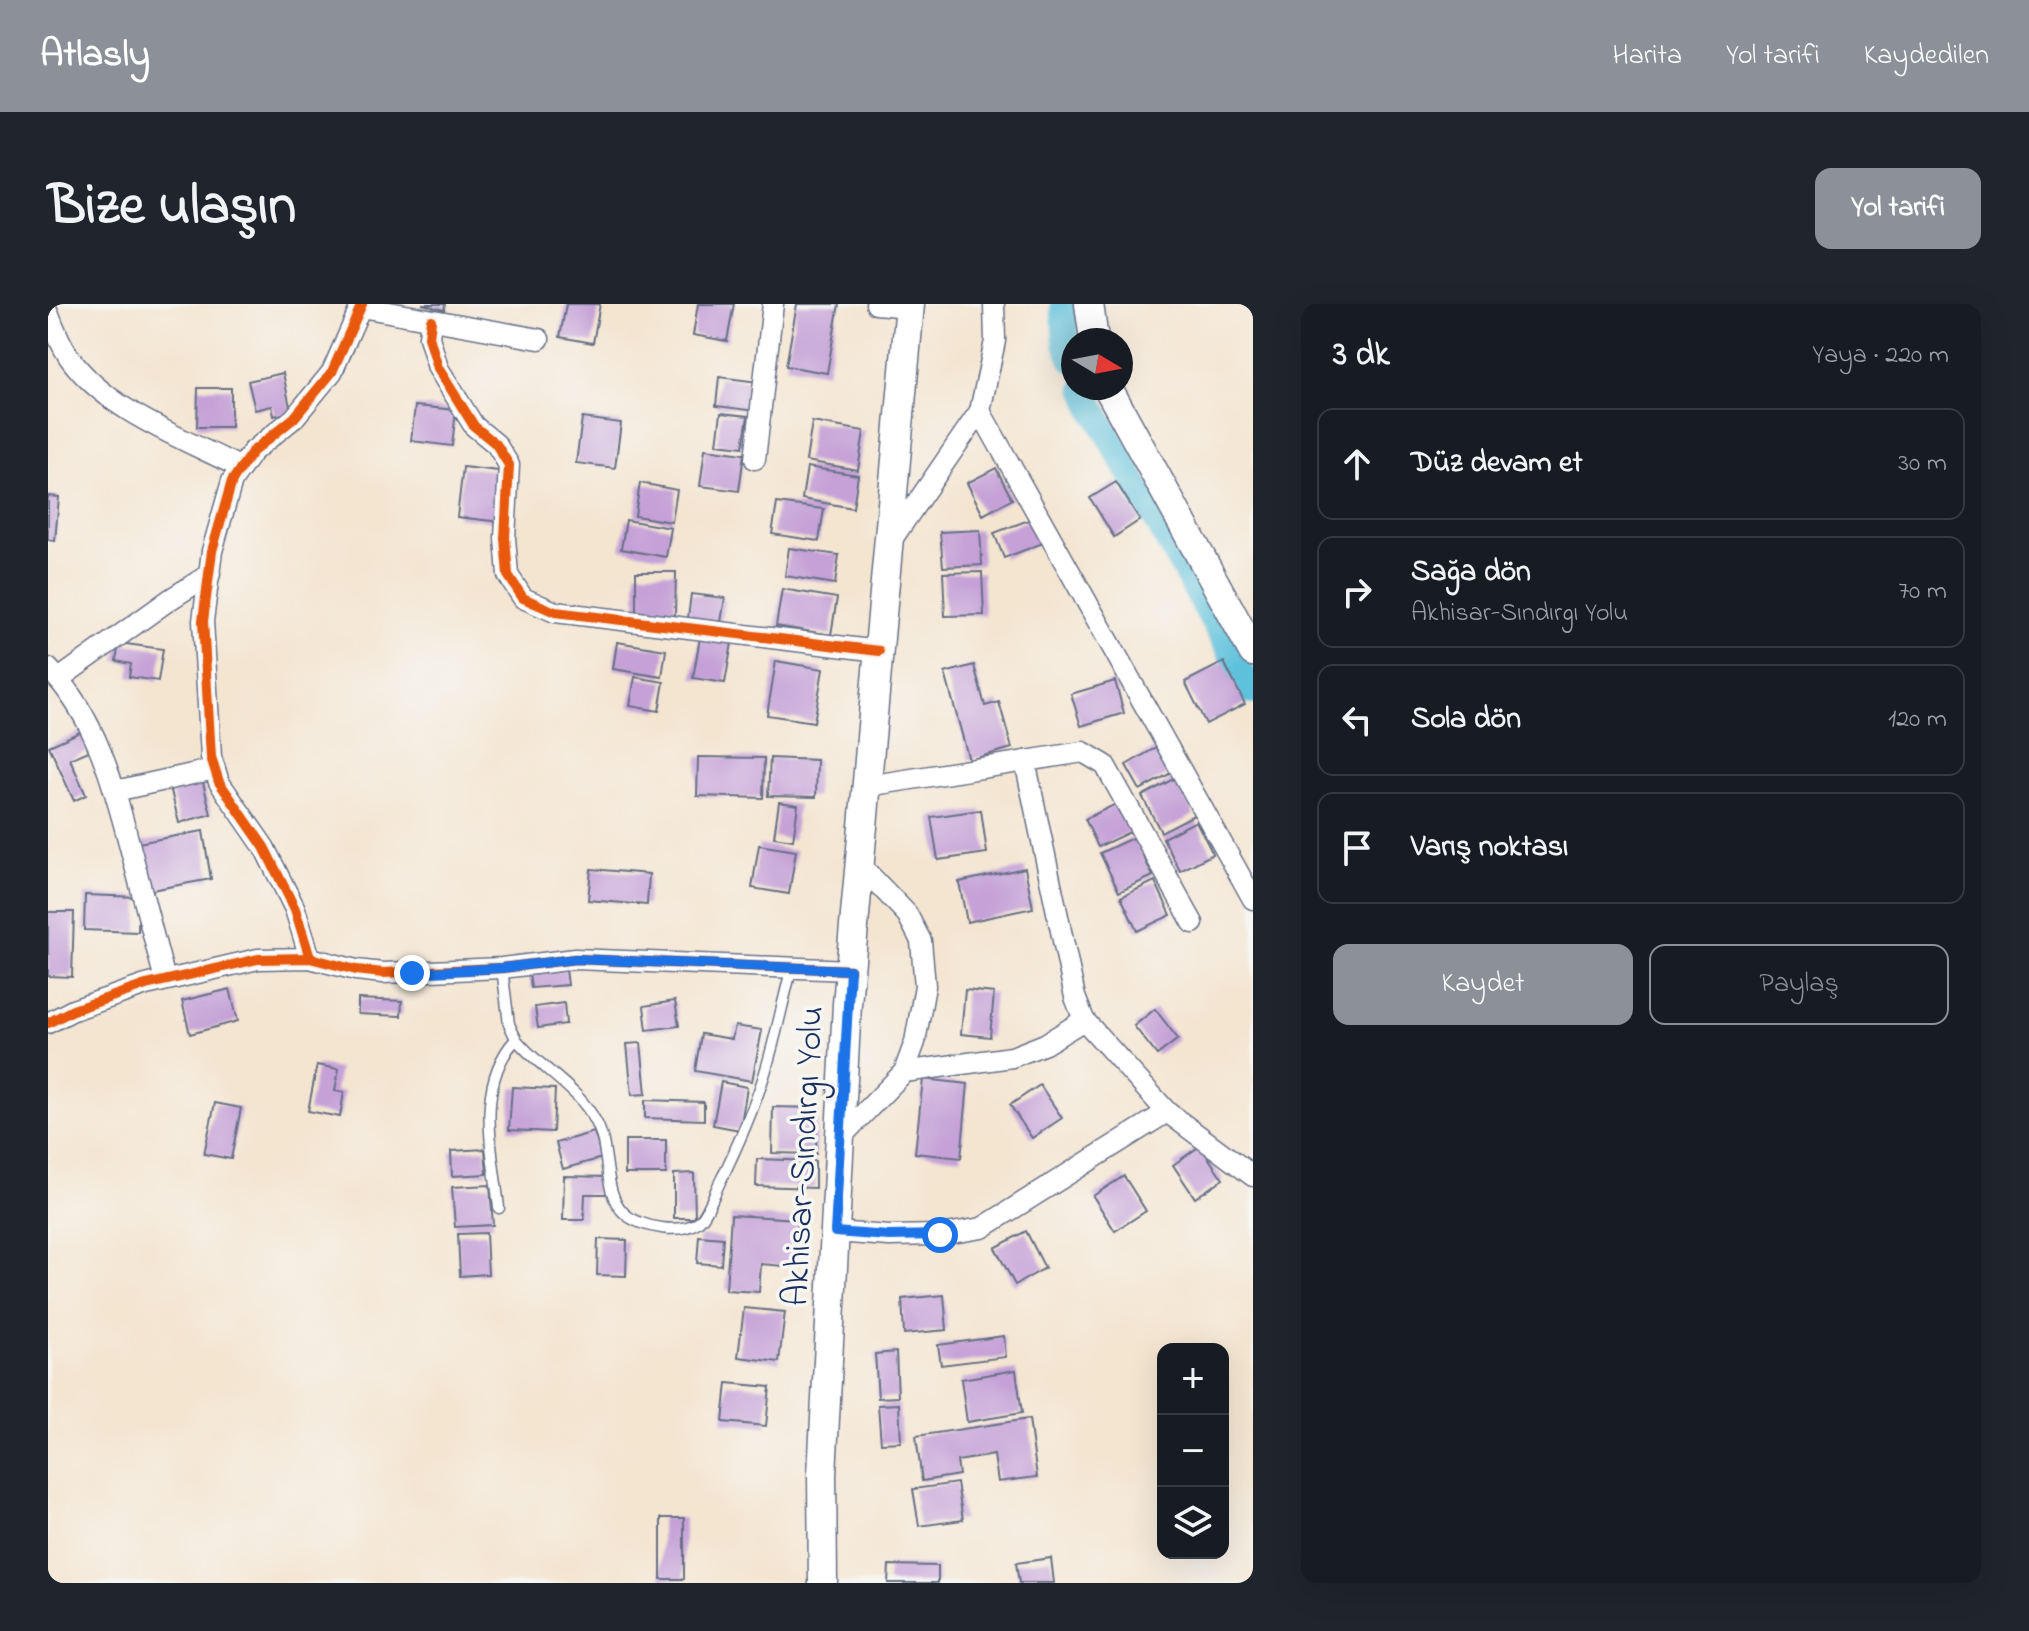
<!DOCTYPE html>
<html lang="tr">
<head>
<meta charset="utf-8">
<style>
	:root { --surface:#171b24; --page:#20242c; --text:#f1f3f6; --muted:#9ea1a6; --line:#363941; --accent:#8c9099 }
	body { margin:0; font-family:"Indie Flower",sans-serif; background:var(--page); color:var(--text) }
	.controls { position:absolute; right:24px; bottom:24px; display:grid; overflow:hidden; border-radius:16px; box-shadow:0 8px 32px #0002 }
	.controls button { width:72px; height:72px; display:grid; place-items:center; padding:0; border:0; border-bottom:2px solid var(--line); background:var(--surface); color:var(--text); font:40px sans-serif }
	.compass { position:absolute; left:1013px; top:24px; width:72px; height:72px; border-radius:50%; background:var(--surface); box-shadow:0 8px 32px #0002; rotate:100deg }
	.stop { position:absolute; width:24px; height:24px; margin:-18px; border:6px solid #1a73e8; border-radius:50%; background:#fff }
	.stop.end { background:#1a73e8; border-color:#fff; box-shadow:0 2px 8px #0008 }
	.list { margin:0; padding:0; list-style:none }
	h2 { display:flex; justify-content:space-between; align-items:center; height:104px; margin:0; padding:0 32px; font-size:34px }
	h2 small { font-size:26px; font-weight:400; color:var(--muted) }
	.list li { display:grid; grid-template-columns:52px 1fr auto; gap:24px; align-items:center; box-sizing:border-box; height:112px; margin:0 16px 16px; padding:0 16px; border:2px solid var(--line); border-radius:16px }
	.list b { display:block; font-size:30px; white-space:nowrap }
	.list p { margin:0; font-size:26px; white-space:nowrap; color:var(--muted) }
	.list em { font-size:26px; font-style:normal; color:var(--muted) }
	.actions { display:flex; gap:16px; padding:24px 32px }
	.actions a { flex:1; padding:18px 0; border:2px solid var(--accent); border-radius:16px; text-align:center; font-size:28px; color:var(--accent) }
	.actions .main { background:var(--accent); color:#fff }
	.icon { flex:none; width:44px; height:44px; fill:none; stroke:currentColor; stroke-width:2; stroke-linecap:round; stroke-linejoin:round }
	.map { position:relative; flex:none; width:1205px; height:1279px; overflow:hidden; border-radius:16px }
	header { display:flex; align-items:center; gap:48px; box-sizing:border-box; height:112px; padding:0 40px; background:var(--accent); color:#fff }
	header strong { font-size:38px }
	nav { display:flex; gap:44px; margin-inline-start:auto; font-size:28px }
	.intro { display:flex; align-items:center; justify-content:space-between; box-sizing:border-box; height:192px; padding:0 48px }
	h1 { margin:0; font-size:56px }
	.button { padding:20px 36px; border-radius:16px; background:var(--accent); color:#fff; font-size:28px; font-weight:700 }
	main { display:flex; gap:48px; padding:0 48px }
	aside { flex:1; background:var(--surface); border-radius:16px; box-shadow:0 8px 32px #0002 }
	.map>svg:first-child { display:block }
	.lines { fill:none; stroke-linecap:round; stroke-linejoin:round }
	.canal { stroke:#5dc1dc; stroke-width:26 }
	.building { fill:#c5a1d7 }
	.lane-casing { stroke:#676f86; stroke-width:13 }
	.street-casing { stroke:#676f86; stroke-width:23 }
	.secondary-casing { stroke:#676f86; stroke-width:31 }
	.lane { stroke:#fff; stroke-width:10 }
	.street { stroke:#fff; stroke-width:20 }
	.secondary { stroke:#fff; stroke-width:28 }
	.cycleway-casing { stroke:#f6f6f2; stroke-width:15 }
	.cycleway { stroke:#e8590c; stroke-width:10 }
	.route { stroke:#1a73e8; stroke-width:10 }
	.labels { text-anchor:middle; stroke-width:7; stroke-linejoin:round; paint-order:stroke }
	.street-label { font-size:36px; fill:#1b2f5e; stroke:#f6f6f2 }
</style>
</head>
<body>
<header>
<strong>Atlasly</strong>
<nav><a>Harita</a><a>Yol tarifi</a><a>Kaydedilen</a></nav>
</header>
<div class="intro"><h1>Bize ulaşın</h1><a class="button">Yol tarifi</a></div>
<main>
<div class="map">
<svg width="1205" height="1279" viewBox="0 0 1205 1279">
	<rect width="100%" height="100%" fill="#f6f6f2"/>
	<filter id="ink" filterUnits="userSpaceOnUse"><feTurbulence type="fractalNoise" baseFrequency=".0125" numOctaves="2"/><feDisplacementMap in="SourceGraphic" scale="16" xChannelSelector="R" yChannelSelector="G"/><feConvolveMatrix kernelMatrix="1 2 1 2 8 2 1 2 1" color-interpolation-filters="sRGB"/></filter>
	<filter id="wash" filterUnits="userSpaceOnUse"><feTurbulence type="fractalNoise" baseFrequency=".006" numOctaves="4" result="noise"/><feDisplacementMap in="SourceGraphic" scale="32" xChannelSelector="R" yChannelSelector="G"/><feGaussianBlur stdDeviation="1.8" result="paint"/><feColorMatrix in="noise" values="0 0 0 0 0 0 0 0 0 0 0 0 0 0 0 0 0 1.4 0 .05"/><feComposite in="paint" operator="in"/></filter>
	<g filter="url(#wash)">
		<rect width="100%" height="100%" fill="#f4e5d1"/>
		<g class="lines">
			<g class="canal">
				<path d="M1015,0L1018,39L1025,56"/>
				<path d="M1037,84L1046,106L1205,388"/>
			</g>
		</g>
		<g id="blocks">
			<g class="building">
				<path d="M374,0H397L396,6Z"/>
				<path d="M518,0H552L545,39L512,33Z"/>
				<path d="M650,0H686L679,37L645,31Z"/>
				<path d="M749,0H791L779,69L738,62Z"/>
				<path d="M235,69L243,108L226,112L224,102L207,106L200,77Z"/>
				<path d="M671,73L711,78L708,107L668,102Z"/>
				<path d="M150,84H183V123H149Z"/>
				<path d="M367,102L408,106L404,142L363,137Z"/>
				<path d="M673,109L700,112L695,143L669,140Z"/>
				<path d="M534,114L573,119L567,164L528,159Z"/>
				<path d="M764,118L816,127L810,166L758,157Z"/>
				<path d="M657,145L696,150L691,187L652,182Z"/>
				<path d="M415,163L459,168L453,218L409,213Z"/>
				<path d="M759,163L810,171L805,204L754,195Z"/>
				<path d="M948,164L964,195L935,211L919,179Z"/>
				<path d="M1068,178L1092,216L1066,233L1042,194Z"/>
				<path d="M592,179L629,186L624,218L587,212Z"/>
				<path d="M0,192L11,193L7,237L0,236Z"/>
				<path d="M729,199L776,205L771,237L724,230Z"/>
				<path d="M986,214L995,239L956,254L946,229Z"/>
				<path d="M578,216L623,224L618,253L573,245Z"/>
				<path d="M932,226L934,261L895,263L892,228Z"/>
				<path d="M741,244L791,251L787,280L737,272Z"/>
				<path d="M588,268H628L627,312H588Z"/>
				<path d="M934,268L936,311L897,312L895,269Z"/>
				<path d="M734,285L789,294L783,331L728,322Z"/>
				<path d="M643,290L677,294L673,318L640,314Z"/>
				<path d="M652,333L684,339L677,379L645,374Z"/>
				<path d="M569,338L618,346L614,373L565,365Z"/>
				<path d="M71,339L115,345L110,377L81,373L83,360L68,357Z"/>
				<path d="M728,357L775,365L766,418L719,411Z"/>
				<path d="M1176,358L1197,400L1158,420L1137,378Z"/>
				<path d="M926,361L937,402L951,398L964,444L921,456L897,369Z"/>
				<path d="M587,373L616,378L611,407L582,402Z"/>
				<path d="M1067,377L1076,409L1033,422L1023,390Z"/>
				<path d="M34,427L43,446L22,455L38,491L26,497L1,442Z"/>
				<path d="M1111,442L1125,468L1092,486L1078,461Z"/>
				<path d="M650,453L716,454L715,494L649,492Z"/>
				<path d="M722,454L769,456L768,493L720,492Z"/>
				<path d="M153,471L163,510L131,519L121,479Z"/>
				<path d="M1127,474L1146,511L1113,528L1094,492Z"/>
				<path d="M731,498L750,501L745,536L726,533Z"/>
				<path d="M1070,499L1084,527L1050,543L1037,515Z"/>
				<path d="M933,506L939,549L890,556L883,513Z"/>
				<path d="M1148,517L1165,550L1132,567L1115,534Z"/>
				<path d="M155,527L163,575L98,587L90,539Z"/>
				<path d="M1086,533L1105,572L1071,588L1052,549Z"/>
				<path d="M711,541L748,547L741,590L704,584Z"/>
				<path d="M977,564L985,604L919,618L911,578Z"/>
				<path d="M543,565L601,570L599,601L540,596Z"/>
				<path d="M1107,577L1123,611L1089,627L1073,593Z"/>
				<path d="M37,591L91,593L90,628L36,626Z"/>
				<path d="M0,608H26L24,673L0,672Z"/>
				<path d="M518,666L520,681L483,684L481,670Z"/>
				<path d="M182,685L190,717L142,730L134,697Z"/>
				<path d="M917,686L946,689L942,733L913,730Z"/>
				<path d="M310,695L354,697L353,712L310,710Z"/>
				<path d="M627,697L631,722L599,726L596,702Z"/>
				<path d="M516,699L518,720L490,724L487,703Z"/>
				<path d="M1107,705L1130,735L1109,751L1086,722Z"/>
				<path d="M687,722L714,726L704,777L647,767L653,730L684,735Z"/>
				<path d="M593,739L598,790L584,791L579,740Z"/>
				<path d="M269,761L291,765L287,787L296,788L292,813L260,807Z"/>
				<path d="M875,775L920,780L913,854L867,849Z"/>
				<path d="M673,778L699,783L692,826L665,821Z"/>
				<path d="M992,781L1014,814L984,834L962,801Z"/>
				<path d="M464,783L507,785L505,828L461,826Z"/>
				<path d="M597,796L656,798V816L597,814Z"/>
				<path d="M167,799L193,804L183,855L156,850Z"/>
				<path d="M725,803L769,804L768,850L724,849Z"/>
				<path d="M546,828L554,854L515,865L508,839Z"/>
				<rect x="577" y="836" width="41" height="34"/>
				<path d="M1152,842L1175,875L1147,894L1125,861Z"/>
				<path d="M437,845L439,870L404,872L403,847Z"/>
				<path d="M709,855L767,857V884L708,882Z"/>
				<path d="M646,869L647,914H626V870Z"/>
				<path d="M516,872L559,873L558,890H537L536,916H515Z"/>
				<path d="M1076,872L1098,907L1067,927L1045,892Z"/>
				<path d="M442,881L445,921L407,923L404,883Z"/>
				<path d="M683,911L750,915L747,963L713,960L711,988L678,986Z"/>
				<path d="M978,927L997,964L967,981L947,944Z"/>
				<path d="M438,929L440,970L412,972L410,930Z"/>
				<path d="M651,932L675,934L673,961L649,959Z"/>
				<path d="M550,935L579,936L578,972L549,971Z"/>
				<path d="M896,991L899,1026L856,1030L854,995Z"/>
				<path d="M696,1004L737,1008L731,1058L690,1053Z"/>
				<path d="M956,1032L958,1053L893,1061L890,1041Z"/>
				<path d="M848,1048L850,1093L830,1094L827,1050Z"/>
				<path d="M968,1066L974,1109L919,1118L913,1075Z"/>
				<path d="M679,1079L722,1083L718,1122L675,1118Z"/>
				<path d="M851,1100L853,1138L833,1139L830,1101Z"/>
				<path d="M981,1115L989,1173L950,1178L946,1151L909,1157L911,1171L874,1177L868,1132Z"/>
				<path d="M909,1179L915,1216L871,1222L865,1185Z"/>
				<rect x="613" y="1214" width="23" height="61"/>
				<path d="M1003,1254L1006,1279H971L968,1259Z"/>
				<path d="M841,1261L890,1262V1279H840Z"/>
			</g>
		</g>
	</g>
	<g filter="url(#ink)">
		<use href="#blocks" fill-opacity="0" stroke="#676f86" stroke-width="2"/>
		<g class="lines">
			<g class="lane-casing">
				<g id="lane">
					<path d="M454,664L461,720L468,735C492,765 530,783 548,818C563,845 554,888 576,909C591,924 639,933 654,914C662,904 667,887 673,876C689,843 704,809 715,775C727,738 734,700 744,663"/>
					<path d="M451,904C445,847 426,781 468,735"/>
				</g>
			</g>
			<g class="street-casing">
				<g id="street">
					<path d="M828,0L862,3"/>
					<path d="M313,3L491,35"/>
					<path d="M0,8C6,24 12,39 21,53C60,108 135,134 193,164"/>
					<path d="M383,16L381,33L390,64L426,122L448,140L461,161L457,234L460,271L475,294L507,308L831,347"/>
					<path d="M932,107L1205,595"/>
					<path d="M707,155L725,0"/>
					<path d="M842,238L932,107L947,37L946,0"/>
					<path d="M0,364C51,415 68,490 86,558C96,597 107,637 117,676"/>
					<path d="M11,375L121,296L162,270"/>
					<path d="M977,457L1027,693L1036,716L1119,808L1205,872"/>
					<path d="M819,482L1035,448L1057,461L1145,619"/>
					<path d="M67,487L167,465"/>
					<path d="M262,654L247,605L216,543L171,478L163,453L155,317L164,247L184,177L204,148L246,114L284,68L314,0"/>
					<path d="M0,719L25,706L98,681L210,655L262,654L308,666L335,669L454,664L527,655L802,666"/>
					<path d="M856,768L964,753L997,740L1036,716"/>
					<path d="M792,834L856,768L867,738L877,682L873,637L859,610L812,561"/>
					<path d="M787,928L841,932L892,931L934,924L1119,808"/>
				</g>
			</g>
			<g class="secondary-casing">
				<g id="secondary">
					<path d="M1041,0L1046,36"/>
					<path d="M1060,84L1205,348"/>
					<path d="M775,1279L774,1170L799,700L862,0"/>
				</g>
			</g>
			<use href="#lane" class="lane"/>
			<use href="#street" class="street"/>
			<use href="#secondary" class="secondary"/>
			<g class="cycleway-casing">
				<g id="cycleway">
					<path d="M383,16L381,33L390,64L426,122L448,140L461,161L457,234L460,271L475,294L507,308L831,347"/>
					<path d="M262,654L247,605L216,543L171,478L163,453L155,317L164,247L184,177L204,148L246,114L284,68L314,0"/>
					<path d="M0,719L25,706L98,681L210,655L262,654L308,666L335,669L454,664L527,655L802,666"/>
				</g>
			</g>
			<use href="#cycleway" class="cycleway"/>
		</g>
	</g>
	<g class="lines" filter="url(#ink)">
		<path class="route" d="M364,669L454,664L527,655L802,666L787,928L841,932L892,931"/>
	</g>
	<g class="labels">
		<g class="street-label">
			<text transform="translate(753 852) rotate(-87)" y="13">Akhisar-Sındırgı Yolu</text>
		</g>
	</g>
</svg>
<div class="controls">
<button>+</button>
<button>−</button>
<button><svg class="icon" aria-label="layers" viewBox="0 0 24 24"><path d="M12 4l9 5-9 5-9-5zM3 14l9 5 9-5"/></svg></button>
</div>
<svg class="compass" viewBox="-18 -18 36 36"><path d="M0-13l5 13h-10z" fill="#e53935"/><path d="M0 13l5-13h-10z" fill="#9ea1a6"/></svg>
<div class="stop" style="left:892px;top:931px"></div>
<div class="stop end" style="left:364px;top:669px"></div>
</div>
<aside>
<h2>3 dk<small>Yaya · 220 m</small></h2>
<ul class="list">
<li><svg class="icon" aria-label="ahead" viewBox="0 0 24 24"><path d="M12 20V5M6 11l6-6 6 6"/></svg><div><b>Düz devam et</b></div><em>30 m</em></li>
<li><svg class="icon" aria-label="right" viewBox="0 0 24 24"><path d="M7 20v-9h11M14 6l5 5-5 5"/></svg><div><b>Sağa dön</b><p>Akhisar-Sındırgı Yolu</p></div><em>70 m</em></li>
<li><svg class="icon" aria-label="left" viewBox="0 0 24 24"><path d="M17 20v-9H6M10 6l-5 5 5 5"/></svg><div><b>Sola dön</b></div><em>120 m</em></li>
<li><svg class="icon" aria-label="arrive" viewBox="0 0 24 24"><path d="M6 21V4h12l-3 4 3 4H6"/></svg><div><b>Varış noktası</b></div></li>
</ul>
<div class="actions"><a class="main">Kaydet</a><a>Paylaş</a></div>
</aside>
</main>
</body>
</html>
